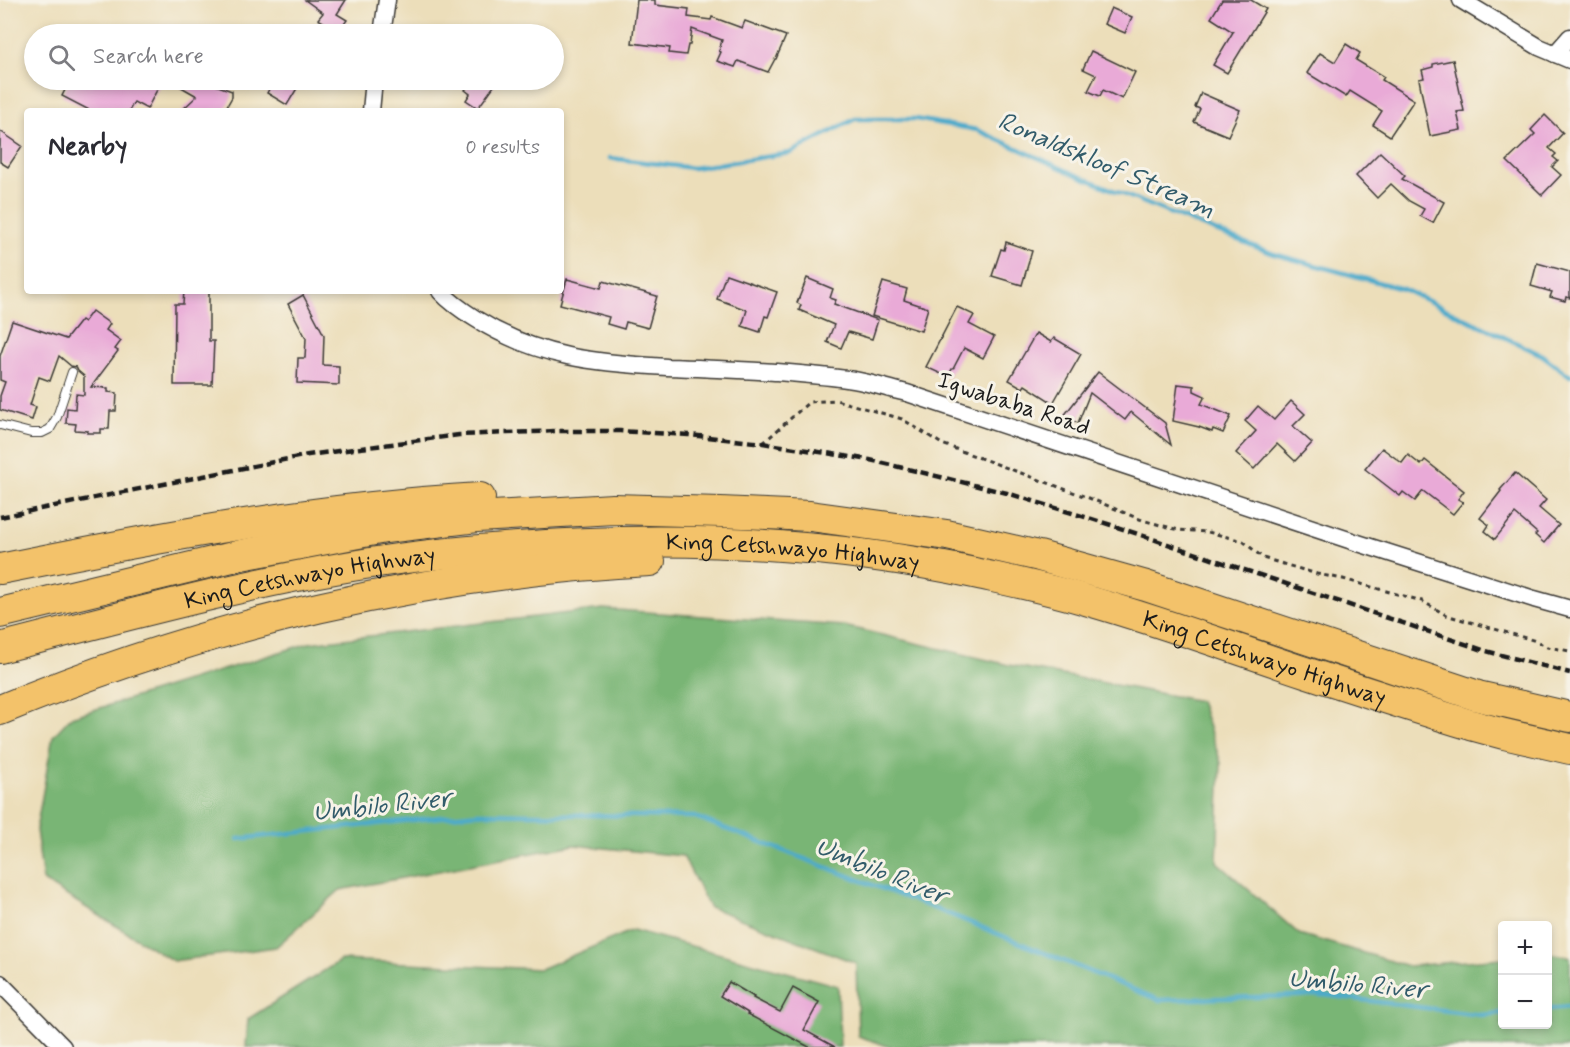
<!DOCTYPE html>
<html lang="en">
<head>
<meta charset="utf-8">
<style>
	:root { --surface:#fff; --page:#f7f7f7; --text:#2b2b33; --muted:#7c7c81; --line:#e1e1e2 }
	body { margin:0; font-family:Mynerve,sans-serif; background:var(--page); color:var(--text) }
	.controls { position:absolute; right:18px; bottom:18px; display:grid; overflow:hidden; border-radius:6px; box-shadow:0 3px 9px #0003 }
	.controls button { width:54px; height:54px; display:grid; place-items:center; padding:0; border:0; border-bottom:2px solid var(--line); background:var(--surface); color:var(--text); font:30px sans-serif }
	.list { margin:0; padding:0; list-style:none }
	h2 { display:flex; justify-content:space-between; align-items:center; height:78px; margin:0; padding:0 24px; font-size:26px }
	h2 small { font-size:20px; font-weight:400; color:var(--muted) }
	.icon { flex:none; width:33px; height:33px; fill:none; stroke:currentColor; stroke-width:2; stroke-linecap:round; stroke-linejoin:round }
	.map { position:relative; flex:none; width:1570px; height:1047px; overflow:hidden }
	.search { position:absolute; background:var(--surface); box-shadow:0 3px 9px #0003; left:24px; top:24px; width:540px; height:66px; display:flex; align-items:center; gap:15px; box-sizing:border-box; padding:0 21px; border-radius:33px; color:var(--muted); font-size:22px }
	.panel { position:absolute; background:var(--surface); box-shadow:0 3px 9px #0003; left:24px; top:108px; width:540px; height:186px; border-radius:6px }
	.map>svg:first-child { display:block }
	.forest { fill:#79b574; stroke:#4a6848; stroke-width:1.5 }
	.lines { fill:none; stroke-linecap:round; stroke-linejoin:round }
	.stream { stroke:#4caacb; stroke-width:4.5 }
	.building { fill:#e9aad7 }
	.lane-casing { stroke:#3b3934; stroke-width:10 }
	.street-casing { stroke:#3b3934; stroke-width:19 }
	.highway-casing { stroke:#3b3934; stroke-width:32 }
	.path { stroke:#3b3934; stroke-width:3; stroke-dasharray:4.5 4.5; stroke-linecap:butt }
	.lane { stroke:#fff; stroke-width:8 }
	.street { stroke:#fff; stroke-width:16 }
	.highway { stroke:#f3c26a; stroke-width:30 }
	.rail { stroke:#1c1c1c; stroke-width:4.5; stroke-dasharray:9 4.5; stroke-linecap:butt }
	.labels { text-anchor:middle; stroke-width:6; stroke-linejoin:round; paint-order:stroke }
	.street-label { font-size:24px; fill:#1c1c1c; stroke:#f7f3e8 }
	.water-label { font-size:26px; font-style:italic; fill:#325c6b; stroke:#f7f3e8 }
</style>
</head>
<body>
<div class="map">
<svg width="1570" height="1047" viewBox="0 0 1570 1047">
	<rect width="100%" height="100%" fill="#f7f3e8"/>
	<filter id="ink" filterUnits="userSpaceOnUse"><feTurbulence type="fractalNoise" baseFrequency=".0167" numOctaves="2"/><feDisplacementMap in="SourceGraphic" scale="12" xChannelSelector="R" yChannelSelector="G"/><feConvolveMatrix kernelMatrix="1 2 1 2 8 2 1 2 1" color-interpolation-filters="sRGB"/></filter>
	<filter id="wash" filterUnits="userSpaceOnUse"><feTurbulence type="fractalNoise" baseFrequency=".008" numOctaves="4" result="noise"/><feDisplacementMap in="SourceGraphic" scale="24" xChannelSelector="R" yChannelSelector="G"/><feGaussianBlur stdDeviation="1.35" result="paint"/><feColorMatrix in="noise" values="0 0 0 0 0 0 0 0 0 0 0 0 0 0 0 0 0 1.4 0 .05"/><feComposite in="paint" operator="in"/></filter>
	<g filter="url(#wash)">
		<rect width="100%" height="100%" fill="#ecdeba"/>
		<g class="forest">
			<path d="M603,609L844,626L1009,665L1200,701L1221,763L1217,862L1299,934L1408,966L1502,958V1024H1548V953L1570,957V1047H890L858,1036L856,963L709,907L683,856L574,845L340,890L276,947L173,961L43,881L36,830L53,736L71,717L309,643Z"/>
			<path d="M633,930L838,986L840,1047H246L248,1019L341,960L540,969Z"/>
		</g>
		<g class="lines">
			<g class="stream">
				<path d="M610,158L693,168L790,153L855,119H916L977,130L1072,173L1169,213L1274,254L1403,289L1542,355L1570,376"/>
				<path d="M238,839L478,813L695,817L959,918L1159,1000L1323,995L1481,1015L1502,1013"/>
				<path d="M1548,1009L1570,1007"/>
			</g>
		</g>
		<g id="blocks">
			<g class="building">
				<path d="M305,0H346L337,14L347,20L337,34H318L325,23L318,19L323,13Z"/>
				<path d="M637,0H655V5L689,9L688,17L711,20L712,17L742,28L745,21L786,36L776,59H775L768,72L738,61L735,67L717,61L721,52L719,51L722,40L692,29L690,45H688L686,55L669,53L670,48L632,43Z"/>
				<path d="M1222,0H1251L1266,9L1227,73L1213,65L1233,32L1211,18Z"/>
				<path d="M1111,8L1132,17L1125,33L1104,24Z"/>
				<path d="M1346,44L1360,53L1356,60L1384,77L1382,80L1414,100L1390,136L1373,125L1382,111L1350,91L1346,97L1307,73L1320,53L1335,62Z"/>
				<path d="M1091,51L1135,72L1122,99L1103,90L1100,96L1088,91L1096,75L1083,69Z"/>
				<path d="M1453,60L1464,111L1457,112L1461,130L1430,136L1419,79L1424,78L1422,70L1433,67V64Z"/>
				<path d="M70,80H151L160,84L147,109L134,102L129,111H91L62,96Z"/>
				<path d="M169,80H211L208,85L210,83L232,91V97L224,111H181L197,96Z"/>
				<path d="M274,80H302L287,105L267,93Z"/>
				<path d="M473,80H485L494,86L478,108L466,100L470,94L465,90Z"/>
				<path d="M1201,93L1240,110L1228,136L1194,122L1200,109L1195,107Z"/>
				<path d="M1545,115L1563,133L1549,148L1556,154L1553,157L1558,161L1552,167L1561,175L1542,195L1507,161L1535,134L1531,130Z"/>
				<path d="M0,131L22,146L8,167L0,162Z"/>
				<path d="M1380,152L1405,176L1402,179L1444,202L1433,223L1420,216L1424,209L1409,201L1391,184L1377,198L1356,176Z"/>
				<path d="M1006,242L1032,251L1022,285L992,276L1001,249L1004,250Z"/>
				<path d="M1537,263L1570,272V298L1566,297L1565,301L1550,297L1552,292L1531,286Z"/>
				<path d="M726,274L777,292L768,317L765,316L760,332L742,326L747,310L717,299Z"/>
				<path d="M807,278L833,289L830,298L836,300L834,304L878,320L872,339L848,332L841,348L827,342L834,325L799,310L801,305L797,303Z"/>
				<path d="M567,279L601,288L603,281L657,296L648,328L626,322L624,329L607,324L609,317L560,304Z"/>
				<path d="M883,282L907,289L904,300L928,308L921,331L872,316Z"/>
				<path d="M184,291H209V341H214L212,385H174L175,304H183Z"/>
				<path d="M303,295L324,335L323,365L339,366V385L297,383L298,358H305L306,338L288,304Z"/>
				<path d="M957,307L974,315L969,324L994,337L983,358L964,348L953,369H952L948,377L926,367Z"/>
				<path d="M92,311L110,324L106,330L121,341L115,349L118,351L91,387L108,388V392L117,393L116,411H110L109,429H101V433H87L88,431L75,430L76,424L66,423L67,408L75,409L76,394L84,395V376L78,371L76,367L71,366L59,356L50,381L39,377L30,405L36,407L32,420L0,410V396L5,382L0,380V356L12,321L66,339L81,320L84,322Z"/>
				<path d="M1036,333L1051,342L1054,338L1081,354L1053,403L1025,385L1023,388L1009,380Z"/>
				<path d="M1098,372L1165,423L1171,445L1131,412L1125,420L1090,393L1078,423L1063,417Z"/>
				<path d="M1178,384L1194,386V391L1205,396L1201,404L1231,416L1223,433L1213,429L1212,432L1199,427L1173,421Z"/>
				<path d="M1291,401L1305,414L1293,426L1312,443L1295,461L1277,444L1254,469L1236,453L1256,431L1245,421L1258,406L1274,420Z"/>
				<path d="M1382,448L1402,463L1408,455L1421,465L1425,460L1464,491L1458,499L1463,502L1453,514L1423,491L1415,501L1403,492L1400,496L1365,469Z"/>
				<path d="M1515,473L1546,500L1539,508L1559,525L1544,543L1535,535L1537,533L1515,514L1495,539L1485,531L1489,525L1480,518L1501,491L1500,490Z"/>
				<path d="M729,982L754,997L753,998L780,1012L793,988L819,1002L804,1030L835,1047H809L747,1014L748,1013L720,996Z"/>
			</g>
		</g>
	</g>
	<g filter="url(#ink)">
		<use href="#blocks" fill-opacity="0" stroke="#3b3934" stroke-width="1.5"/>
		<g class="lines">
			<g class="lane-casing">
				<path id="lane" d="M0,425L31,433H42L50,429L57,417L72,372"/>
			</g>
			<g class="street-casing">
				<g id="street">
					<path d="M1461,0L1539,47L1570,60"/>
					<path d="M382,34L387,0"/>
					<path d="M1555,54L1570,37"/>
					<path d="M371,111L374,80"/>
					<path d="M440,291C450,302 463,311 476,319C538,358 596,363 667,367C704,368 740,370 777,372C802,374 828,376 854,380C871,383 889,389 907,393L1358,543L1534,599L1570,609"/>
					<path d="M0,983L63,1047"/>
				</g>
			</g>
			<g class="highway-casing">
				<g id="highway">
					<path d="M0,569C159,537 318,507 480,498"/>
					<path d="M0,613L241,555L385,528L477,517L613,509L721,512L810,516L947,535L1039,556L1146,586L1478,696L1570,717"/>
					<path id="s1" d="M0,648C115,619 229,587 346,567C398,558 451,552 504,548C662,535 824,541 979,574C1015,582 1053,590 1089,601C1162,622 1233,648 1305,672C1360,690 1415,708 1471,725L1504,734L1570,749"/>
					<path d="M0,710C204,625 429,572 650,561"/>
				</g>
			</g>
			<path class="path" d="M763,443L809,402L836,400L902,419L942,444L1089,498L1142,520L1179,530L1208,532L1243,541L1263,558L1317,574L1343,579L1422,601L1446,615L1536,641L1547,647L1570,651"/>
			<use href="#lane" class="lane"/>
			<use href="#street" class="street"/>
			<use href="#highway" class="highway"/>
			<path class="rail" d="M0,517L308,455L459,435L557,431H620L689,435L763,443L870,460L1007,493L1111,525L1486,651L1570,673"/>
		</g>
	</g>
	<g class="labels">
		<g class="street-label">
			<text transform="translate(1014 403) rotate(18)" y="8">Igwababa Road</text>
			<text dy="8" stroke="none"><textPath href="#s1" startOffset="804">King Cetshwayo Highway</textPath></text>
			<text dy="8" stroke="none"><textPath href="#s1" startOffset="318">King Cetshwayo Highway</textPath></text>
			<text dy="8" stroke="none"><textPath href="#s1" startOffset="1290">King Cetshwayo Highway</textPath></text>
		</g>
		<g class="water-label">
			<text transform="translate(1107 164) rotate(23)" y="9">Ronaldskloof Stream</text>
			<text transform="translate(382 804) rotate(-6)" y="9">Umbilo River</text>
			<text transform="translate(882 870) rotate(22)" y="9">Umbilo River</text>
			<text transform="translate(1358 983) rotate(5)" y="9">Umbilo River</text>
		</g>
	</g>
</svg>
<div class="controls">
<button>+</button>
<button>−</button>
</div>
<div class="search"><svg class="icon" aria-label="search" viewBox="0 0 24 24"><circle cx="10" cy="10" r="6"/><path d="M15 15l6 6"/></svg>Search here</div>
<section class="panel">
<h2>Nearby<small>0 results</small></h2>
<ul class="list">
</ul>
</section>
</div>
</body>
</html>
